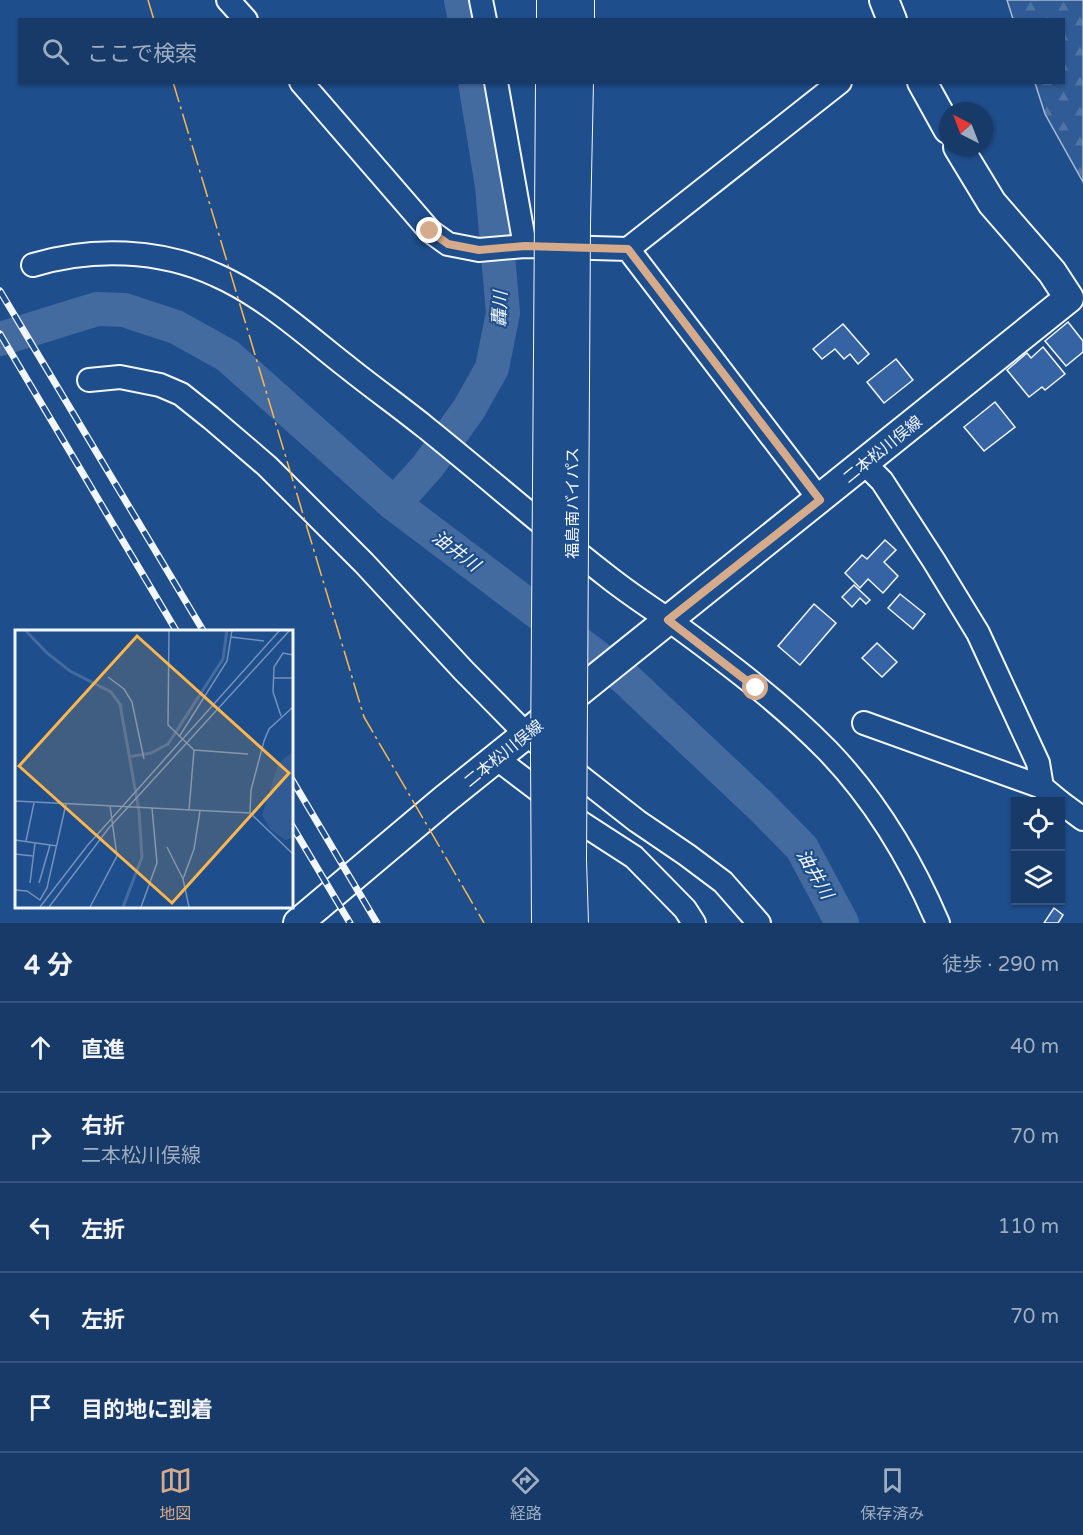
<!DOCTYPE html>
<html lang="ja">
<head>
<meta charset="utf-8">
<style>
	:root { --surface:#173a69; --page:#244571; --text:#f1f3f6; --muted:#9eadc0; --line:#36547d; --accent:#d6ab8b }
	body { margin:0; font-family:"Varela Round","Noto Sans JP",sans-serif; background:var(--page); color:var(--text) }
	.controls { position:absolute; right:18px; bottom:18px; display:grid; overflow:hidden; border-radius:0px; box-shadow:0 2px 4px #0004 }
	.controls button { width:54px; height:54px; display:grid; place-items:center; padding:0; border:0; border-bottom:2px solid var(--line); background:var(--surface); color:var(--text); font:30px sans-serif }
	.compass { position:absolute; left:939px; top:102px; width:54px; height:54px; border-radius:50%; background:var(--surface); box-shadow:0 2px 4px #0004; rotate:318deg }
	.stop { position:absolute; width:18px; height:18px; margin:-14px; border:4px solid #d6ab8b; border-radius:50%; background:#fff }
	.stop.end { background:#d6ab8b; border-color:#fff; box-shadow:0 2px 6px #0008 }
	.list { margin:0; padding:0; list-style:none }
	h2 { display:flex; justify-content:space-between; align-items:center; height:78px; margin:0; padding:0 24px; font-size:26px }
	h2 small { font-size:20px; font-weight:400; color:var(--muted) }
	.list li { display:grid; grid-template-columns:39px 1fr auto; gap:18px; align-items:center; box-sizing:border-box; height:90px; padding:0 24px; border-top:2px solid var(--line) }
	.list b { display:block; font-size:22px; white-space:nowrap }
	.list p { margin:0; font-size:20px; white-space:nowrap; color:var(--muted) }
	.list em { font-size:20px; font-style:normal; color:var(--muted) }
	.icon { flex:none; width:33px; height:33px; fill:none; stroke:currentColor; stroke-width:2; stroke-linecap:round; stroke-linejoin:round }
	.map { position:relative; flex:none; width:1083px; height:923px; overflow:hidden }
	.search { position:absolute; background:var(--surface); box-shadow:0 2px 4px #0004; left:18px; right:18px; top:18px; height:66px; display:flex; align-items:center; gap:15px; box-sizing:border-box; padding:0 21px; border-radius:0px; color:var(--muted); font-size:22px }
	.sheet { height:528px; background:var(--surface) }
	nav { display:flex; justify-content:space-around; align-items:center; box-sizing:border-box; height:84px; border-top:2px solid var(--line); background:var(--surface); font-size:16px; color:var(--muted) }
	nav a { display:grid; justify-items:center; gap:3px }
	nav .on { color:var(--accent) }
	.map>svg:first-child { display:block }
	.forest { fill:url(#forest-firs); stroke:#a8bbd7; stroke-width:1.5 }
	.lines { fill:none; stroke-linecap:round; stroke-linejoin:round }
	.river { stroke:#446ba0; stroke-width:34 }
	.building { fill:#3563a3; stroke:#f2f6ff; stroke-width:1.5 }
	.minor-casing { stroke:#f2f6ff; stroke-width:26 }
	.major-casing { stroke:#f2f6ff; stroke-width:32 }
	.highway-casing { stroke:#f2f6ff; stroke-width:34 }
	.minor { stroke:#1f4e8c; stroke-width:22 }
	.major { stroke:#1f4e8c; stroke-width:28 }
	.highway { stroke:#1f4e8c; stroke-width:32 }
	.rail-casing { stroke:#f2f6ff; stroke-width:7 }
	.rail { stroke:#1f4e8c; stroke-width:4.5; stroke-dasharray:14; stroke-linecap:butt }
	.highway-bridge-casing { stroke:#f2f6ff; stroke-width:34; stroke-linecap:butt }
	.highway-bridge { stroke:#1f4e8c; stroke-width:32 }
	.power { stroke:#ffb74d; stroke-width:1.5; stroke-dasharray:21 4.5 3 4.5; stroke-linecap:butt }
	.route { stroke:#d6ab8b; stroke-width:8 }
	.labels { text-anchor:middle; stroke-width:4.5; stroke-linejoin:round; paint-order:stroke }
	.street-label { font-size:16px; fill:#f2f6ff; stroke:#1f4e8c }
	.water-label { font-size:18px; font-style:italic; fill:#f2f6ff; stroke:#1f4e8c }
	.inset-river { fill:none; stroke:#446ba0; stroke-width:3 }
	.inset-road { fill:none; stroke:#7391ba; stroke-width:1.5 }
	.view { fill:#ffb74d; fill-opacity:0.15; stroke:#ffb74d; stroke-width:3 }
	.inset-edge { fill:none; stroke:#f2f6ff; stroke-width:3 }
</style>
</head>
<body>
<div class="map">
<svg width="1083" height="923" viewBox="0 0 1083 923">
	<defs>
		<pattern id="forest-firs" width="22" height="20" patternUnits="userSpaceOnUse" patternTransform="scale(1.5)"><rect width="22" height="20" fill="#305b95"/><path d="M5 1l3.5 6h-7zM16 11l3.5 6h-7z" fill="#4e73a5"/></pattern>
	</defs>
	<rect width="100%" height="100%" fill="#1f4e8c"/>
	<path class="forest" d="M1007,0H1083V182L1045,114L1035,83L1064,82V20L1013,19Z"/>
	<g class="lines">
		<g class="river">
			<path d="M461,0L465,20"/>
			<path d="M0,339L97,309L124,310L176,327L228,356L394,504L626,679L763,808L802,848L842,923"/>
			<path d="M394,504L428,466L469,409L492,368L503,313L492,186L475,82"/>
		</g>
	</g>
	<g class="building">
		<path d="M1068,322L1083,341V352L1066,366L1045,341Z"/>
		<path d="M843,324L869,354L858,364L850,354L844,359L835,349L822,359L813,349Z"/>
		<path d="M1043,347L1065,374L1045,390L1042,387L1029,397L1007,370L1027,353L1031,358Z"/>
		<path d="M896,359L913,380L884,403L867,382Z"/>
		<path d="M995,402L1015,427L984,451L964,427Z"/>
		<path d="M885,540L896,550L884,562L898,576L883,593L868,579L860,588L845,573L862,555L867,559Z"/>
		<path d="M854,585L870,600L866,604L860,598L852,607L842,597Z"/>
		<path d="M900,594L925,614L913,629L888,608Z"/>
		<path d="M814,604L836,623L800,665L778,646Z"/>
		<path d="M877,643L897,662L882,677L862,658Z"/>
		<path d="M1054,908L1063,915L1058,923H1044Z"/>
	</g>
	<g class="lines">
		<g class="minor-casing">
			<g id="minor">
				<path d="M228,0L246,20"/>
				<path d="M481,0L485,20"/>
				<path d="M301,82L430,231L448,244L479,250L525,246L628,249L820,500"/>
				<path d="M496,82L525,246"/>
				<path d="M628,249L840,82"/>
				<path d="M33,265C92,247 160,249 216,275C264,296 305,334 346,366C372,387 399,406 425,427C486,476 545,528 607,576C627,592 648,606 669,620C724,660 780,702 828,751C876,801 911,860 938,923"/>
				<path d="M89,380L120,377L160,385L181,394L211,418L267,466L364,563L464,671L526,734L637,821L687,855L723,882L759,923"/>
				<path d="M865,464L882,481L934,561L978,633L1038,763L1042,787L1060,802"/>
				<path d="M864,723L1042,787"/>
				<path d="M496,758L583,824L634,857L685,909L694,923"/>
				<path d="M1060,802L1083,819"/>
			</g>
		</g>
		<g class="major-casing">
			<g id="major">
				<path d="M884,0L892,20"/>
				<path d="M922,82L948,129"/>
				<path d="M298,923L444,800L1069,298L1052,272L992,203L958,147"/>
			</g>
		</g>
		<g class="highway-casing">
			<g id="highway">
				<path d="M553,20V0"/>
				<path d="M578,20V0"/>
			</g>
		</g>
		<use href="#minor" class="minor"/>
		<use href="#major" class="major"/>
		<use href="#highway" class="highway"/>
		<g class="rail-casing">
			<g id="rail">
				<path d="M0,291L204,632"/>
				<path d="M0,334L177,632"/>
				<path d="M291,778L377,923"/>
				<path d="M291,824L350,923"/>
			</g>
		</g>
		<use href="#rail" class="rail"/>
		<g class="highway-bridge-casing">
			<g id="highway-bridge">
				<path d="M548,923L547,756L552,82"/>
				<path d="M572,923L570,860L574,224L577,82"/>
			</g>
		</g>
		<use href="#highway-bridge" class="highway-bridge"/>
		<g class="power">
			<path d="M148,0L154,20"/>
			<path d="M173,82L364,717L484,923"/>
		</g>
	</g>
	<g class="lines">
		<path class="route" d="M430,231L448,244L479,250L525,246L628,249L820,500L668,620L756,688"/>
	</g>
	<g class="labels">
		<g class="street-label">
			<text transform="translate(882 449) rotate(-39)" y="6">二本松川俣線</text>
			<text transform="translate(572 503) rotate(-90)" y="6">福島南バイパス</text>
			<text transform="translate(503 753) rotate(-39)" y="6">二本松川俣線</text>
		</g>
		<g class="water-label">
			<text transform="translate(500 309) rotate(-88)" y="6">轟川</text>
			<text transform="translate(456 551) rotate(37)" y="6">油井川</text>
			<text transform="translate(815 874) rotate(60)" y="6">油井川</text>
		</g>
	</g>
	<g transform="translate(15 630)">
		<rect width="278" height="278" fill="#1f4e8c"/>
		<path d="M277,122V208L270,210L255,199L247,185L263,134Z" fill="#305b95"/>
		<path class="inset-river" d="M10,0L32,23L55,41L96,62L105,74L124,181L127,227L108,277M113,127L136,123L153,114L208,29L212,0"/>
		<path class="inset-road" d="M154,0L153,95L179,120L174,180M216,7L249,11M93,47L109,59L117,72L129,129M258,48H278M266,86L258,62L259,37L268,23L278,25M164,107L212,31L217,0M179,120L233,124M0,171L235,183L236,160L249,111L254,99L278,77M235,183L278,224M0,210L42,216M11,211L19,173M152,217L168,249M0,224L18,226M15,253L20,213M24,253L35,215M0,260L12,261L25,270L32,258L51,174M25,277L72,216L265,0M34,277L93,199L275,0M75,277L102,226L95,176M126,277L142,233L137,178M174,277L168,249L179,219L185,181"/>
		<path class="view" d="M122,6L274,143L157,273L4,136Z"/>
		<rect width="278" height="278" class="inset-edge"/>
	</g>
</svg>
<div class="controls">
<button><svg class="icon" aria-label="locate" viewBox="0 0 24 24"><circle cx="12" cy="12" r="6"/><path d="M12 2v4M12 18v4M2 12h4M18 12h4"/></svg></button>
<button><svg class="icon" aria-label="layers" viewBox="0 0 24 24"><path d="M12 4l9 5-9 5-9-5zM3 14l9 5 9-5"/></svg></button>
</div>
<svg class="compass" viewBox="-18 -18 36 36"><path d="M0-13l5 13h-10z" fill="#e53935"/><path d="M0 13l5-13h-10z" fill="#9eadc0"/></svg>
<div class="stop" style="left:756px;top:688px"></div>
<div class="stop end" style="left:430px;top:231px"></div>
<div class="search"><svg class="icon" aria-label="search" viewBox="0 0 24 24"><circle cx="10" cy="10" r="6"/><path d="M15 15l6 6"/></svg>ここで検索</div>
</div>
<section class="sheet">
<h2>4 分<small>徒歩 · 290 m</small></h2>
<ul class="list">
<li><svg class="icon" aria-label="ahead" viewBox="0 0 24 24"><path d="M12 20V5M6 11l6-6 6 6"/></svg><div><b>直進</b></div><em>40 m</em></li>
<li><svg class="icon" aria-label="right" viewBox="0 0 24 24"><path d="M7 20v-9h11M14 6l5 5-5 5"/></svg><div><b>右折</b><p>二本松川俣線</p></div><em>70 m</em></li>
<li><svg class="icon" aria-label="left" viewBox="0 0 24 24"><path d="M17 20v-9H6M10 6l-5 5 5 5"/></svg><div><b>左折</b></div><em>110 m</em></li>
<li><svg class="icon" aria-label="left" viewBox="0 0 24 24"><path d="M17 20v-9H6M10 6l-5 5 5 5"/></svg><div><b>左折</b></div><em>70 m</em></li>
<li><svg class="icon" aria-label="arrive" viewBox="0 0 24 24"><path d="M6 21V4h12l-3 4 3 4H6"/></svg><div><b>目的地に到着</b></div></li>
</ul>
</section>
<nav>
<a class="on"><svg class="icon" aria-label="map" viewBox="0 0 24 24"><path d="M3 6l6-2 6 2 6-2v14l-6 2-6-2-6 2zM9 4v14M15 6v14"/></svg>地図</a>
<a><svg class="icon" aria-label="directions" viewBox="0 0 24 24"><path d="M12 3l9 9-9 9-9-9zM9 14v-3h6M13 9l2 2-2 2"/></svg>経路</a>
<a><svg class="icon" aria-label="saved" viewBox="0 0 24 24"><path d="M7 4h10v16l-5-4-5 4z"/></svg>保存済み</a>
</nav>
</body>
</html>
